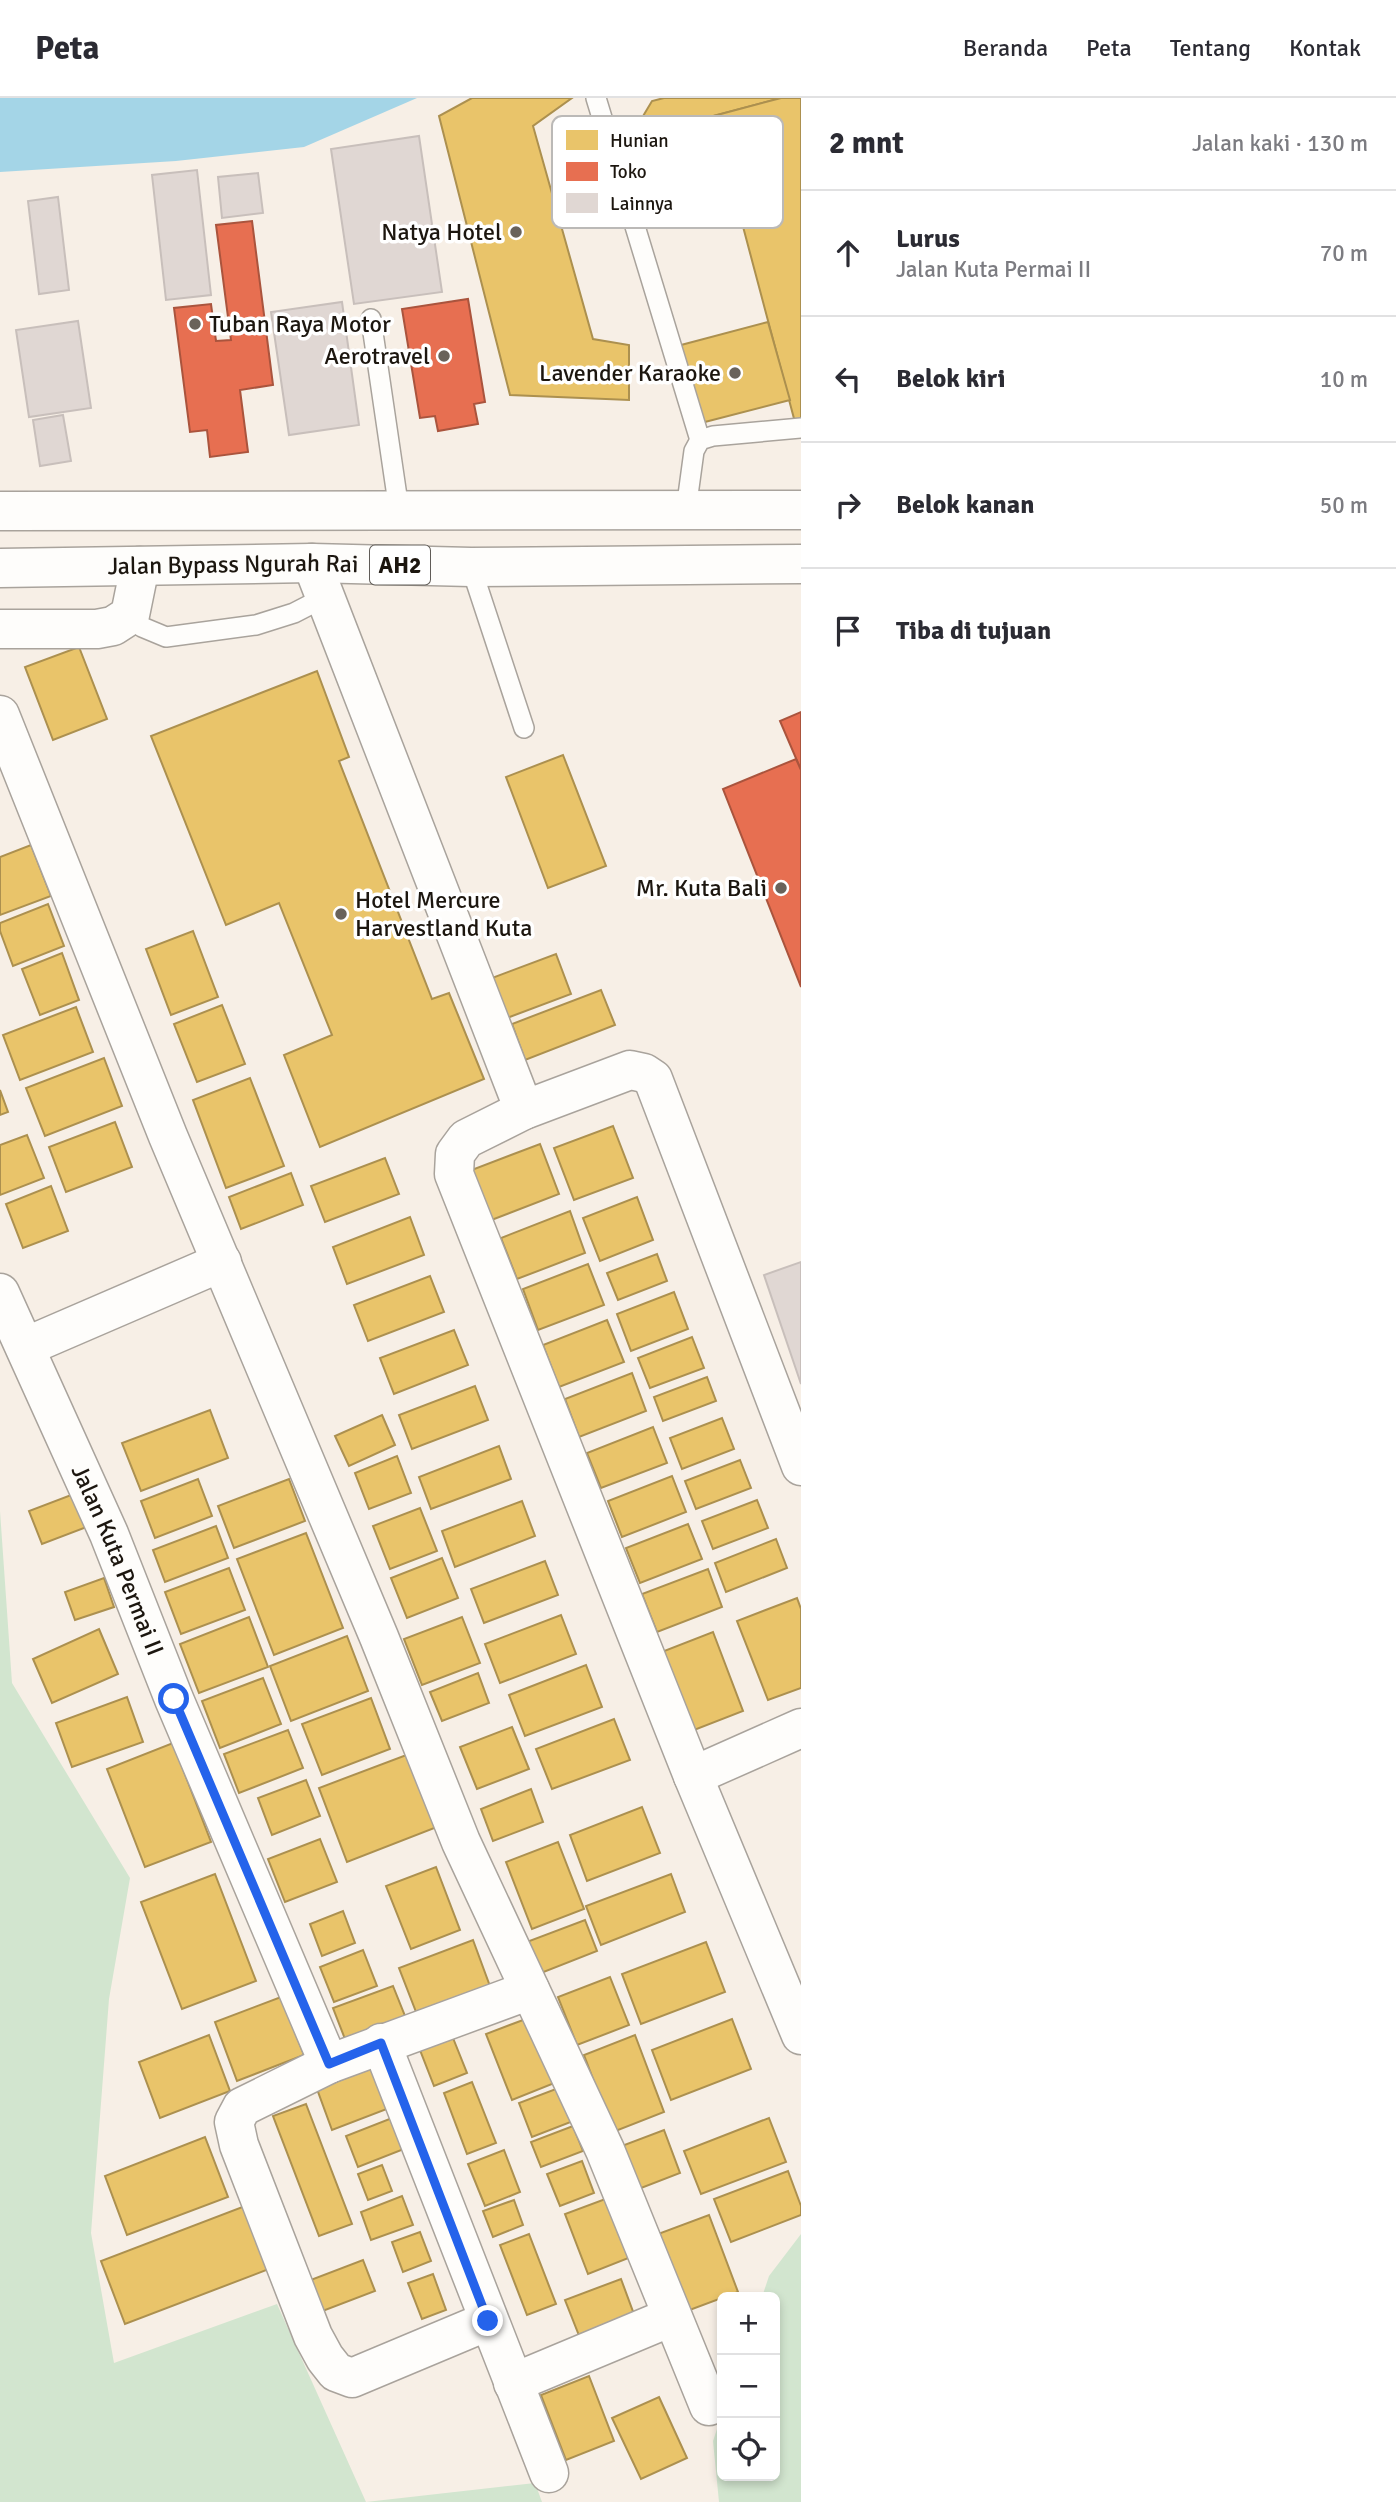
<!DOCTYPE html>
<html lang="id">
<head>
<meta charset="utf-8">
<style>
	:root { --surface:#fff; --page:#f7f7f7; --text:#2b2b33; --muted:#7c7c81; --line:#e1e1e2 }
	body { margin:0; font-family:Signika,sans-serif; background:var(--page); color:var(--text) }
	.controls { position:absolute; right:21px; bottom:21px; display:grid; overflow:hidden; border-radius:10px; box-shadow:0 4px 10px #0003 }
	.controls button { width:63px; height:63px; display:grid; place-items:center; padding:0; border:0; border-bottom:2px solid var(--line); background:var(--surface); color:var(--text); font:35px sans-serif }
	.stop { position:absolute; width:21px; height:21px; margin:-16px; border:5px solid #2563eb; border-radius:50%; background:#fff }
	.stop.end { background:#2563eb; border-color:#fff; box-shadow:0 2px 7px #0008 }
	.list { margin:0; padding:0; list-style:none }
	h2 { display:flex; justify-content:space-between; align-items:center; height:91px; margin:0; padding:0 28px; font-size:30px }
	h2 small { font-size:23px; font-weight:400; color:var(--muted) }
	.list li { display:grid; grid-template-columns:46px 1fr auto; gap:21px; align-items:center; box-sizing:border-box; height:126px; padding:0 28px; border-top:2px solid var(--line) }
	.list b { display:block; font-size:26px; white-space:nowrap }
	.list p { margin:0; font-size:23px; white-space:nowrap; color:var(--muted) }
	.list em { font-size:23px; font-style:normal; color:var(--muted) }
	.icon { flex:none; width:38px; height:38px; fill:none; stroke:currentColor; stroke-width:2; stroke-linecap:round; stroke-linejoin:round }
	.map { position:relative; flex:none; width:801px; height:2404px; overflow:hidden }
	header { display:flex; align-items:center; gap:42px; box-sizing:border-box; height:98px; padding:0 35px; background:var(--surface); border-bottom:2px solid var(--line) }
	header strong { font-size:33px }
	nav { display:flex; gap:38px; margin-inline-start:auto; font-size:24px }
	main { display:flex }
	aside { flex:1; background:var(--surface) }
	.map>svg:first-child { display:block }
	.green { fill:#d2e5cf }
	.water { fill:#a4d5e7 }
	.homes { fill:#e9c46a; stroke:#ac904f; stroke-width:2 }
	.shops { fill:#e76f51; stroke:#aa543d; stroke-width:2 }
	.building { fill:#e0d7d3; stroke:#c8bfbb; stroke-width:2 }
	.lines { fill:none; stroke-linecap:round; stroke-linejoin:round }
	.service-casing { stroke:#a9a39c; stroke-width:22 }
	.minor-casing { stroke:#a9a39c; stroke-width:41 }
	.trunk-casing { stroke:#a9a39c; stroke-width:41 }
	.service { stroke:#fefdfb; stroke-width:19 }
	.minor { stroke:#fefdfb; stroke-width:38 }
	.trunk { stroke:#fefdfb; stroke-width:38 }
	.route { stroke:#2563eb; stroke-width:9 }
	.poi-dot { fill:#69625a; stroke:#fff; stroke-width:2.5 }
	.labels { text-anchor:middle; stroke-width:7; stroke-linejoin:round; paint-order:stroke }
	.shield { fill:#fff; stroke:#605c57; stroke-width:2 }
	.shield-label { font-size:23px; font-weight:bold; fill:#1c160f }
	.poi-label { font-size:24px; fill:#1c160f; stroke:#fff; text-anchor:end }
	.street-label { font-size:24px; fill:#1c160f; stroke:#fff }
	.key { fill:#fff; stroke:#bbb9b7; stroke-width:2 }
	.key-label { font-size:19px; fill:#1c160f }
</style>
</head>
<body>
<header>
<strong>Peta</strong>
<nav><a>Beranda</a><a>Peta</a><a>Tentang</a><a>Kontak</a></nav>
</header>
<main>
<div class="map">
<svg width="801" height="2404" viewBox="0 0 801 2404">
	<rect width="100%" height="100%" fill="#f7efe6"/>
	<g class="green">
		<path d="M0,1413L12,1585L130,1780L109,1901L91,2135L114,2265L277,2206L366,2404L535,2385L542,2404H0Z"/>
		<path d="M801,2136V2404H719L713,2343L722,2316V2378H775V2199H762L769,2178Z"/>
	</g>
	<path class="water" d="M0,0H417L304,49L176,63L0,74Z"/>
	<g class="homes">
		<path d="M472,0H572L533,28L593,241L629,247V302L510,297L439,18Z"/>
		<path d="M664,0H781L630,40L652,3Z"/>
		<path d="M781,0H801V327L796,328L737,106L640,132L620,43Z"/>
		<path d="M768,224L790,302L701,325L681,247Z"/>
		<path d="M79,549L107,621L53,642L25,569Z"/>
		<path d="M317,573L349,659L339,663L432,901L449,895L484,981L320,1049L284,957L332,937L279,805L226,827L151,638Z"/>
		<path d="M563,657L606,768L548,790L506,679Z"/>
		<path d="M31,747L51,798L0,817V759Z"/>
		<path d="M48,806L64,848L13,868L0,833V825Z"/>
		<path d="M193,833L218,899L171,917L146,851Z"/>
		<path d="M62,855L79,902L40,917L22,871Z"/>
		<path d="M556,856L571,896L499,923L484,883Z"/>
		<path d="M601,892L615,927L525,962L512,926Z"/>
		<path d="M222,907L245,966L197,984L174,926Z"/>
		<path d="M76,909L93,954L20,982L3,937Z"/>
		<path d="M104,960L122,1008L45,1038L26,990Z"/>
		<path d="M250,980L284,1068L226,1090L193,1002Z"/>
		<path d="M0,992L8,1014L0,1017Z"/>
		<path d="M115,1024L132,1069L66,1094L49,1049Z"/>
		<path d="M613,1028L633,1080L574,1102L554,1050Z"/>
		<path d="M27,1037L44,1080L0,1097V1047Z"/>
		<path d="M540,1046L559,1096L489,1123L469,1073Z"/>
		<path d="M385,1060L399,1096L325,1124L311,1088Z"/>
		<path d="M291,1075L303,1107L241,1131L229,1099Z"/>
		<path d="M51,1088L68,1133L23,1150L6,1106Z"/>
		<path d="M637,1099L653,1142L600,1163L583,1120Z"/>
		<path d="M570,1113L585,1155L517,1181L501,1140Z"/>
		<path d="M410,1119L424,1157L347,1186L333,1149Z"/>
		<path d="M657,1156L667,1183L618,1202L607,1175Z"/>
		<path d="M588,1166L604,1207L538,1232L523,1191Z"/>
		<path d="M430,1178L444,1214L368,1243L354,1207Z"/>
		<path d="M674,1194L688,1231L631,1253L617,1216Z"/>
		<path d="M607,1222L624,1264L559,1289L543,1247Z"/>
		<path d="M454,1232L468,1267L394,1296L380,1260Z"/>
		<path d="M692,1239L704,1270L650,1290L638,1260Z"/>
		<path d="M632,1275L646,1313L579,1339L565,1301Z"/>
		<path d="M707,1279L716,1303L663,1323L654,1299Z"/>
		<path d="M475,1288L488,1322L412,1351L399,1317Z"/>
		<path d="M210,1312L228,1360L141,1393L122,1345Z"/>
		<path d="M382,1317L395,1347L349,1368L335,1338Z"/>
		<path d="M722,1320L734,1351L682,1371L670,1340Z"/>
		<path d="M653,1329L667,1365L601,1390L587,1355Z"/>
		<path d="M499,1348L511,1381L431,1411L419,1379Z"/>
		<path d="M397,1358L411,1395L369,1411L355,1375Z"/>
		<path d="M740,1362L751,1390L696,1411L685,1383Z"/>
		<path d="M672,1378L686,1414L622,1439L608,1403Z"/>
		<path d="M198,1381L212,1418L155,1440L141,1403Z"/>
		<path d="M289,1381L305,1423L234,1450L218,1408Z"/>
		<path d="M79,1394L92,1427L42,1446L29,1413Z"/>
		<path d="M757,1402L768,1430L713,1451L702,1423Z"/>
		<path d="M522,1403L535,1438L455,1469L442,1433Z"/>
		<path d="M420,1410L437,1453L390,1471L373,1428Z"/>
		<path d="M688,1426L702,1461L640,1485L626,1450Z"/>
		<path d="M216,1428L228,1460L165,1484L153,1452Z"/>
		<path d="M306,1435L343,1530L274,1557L237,1461Z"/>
		<path d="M776,1441L787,1470L726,1494L715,1465Z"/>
		<path d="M442,1460L458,1500L407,1520L391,1480Z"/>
		<path d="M545,1463L558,1497L484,1525L471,1491Z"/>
		<path d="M229,1470L245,1512L181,1536L165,1494Z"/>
		<path d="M708,1471L722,1509L657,1534L642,1496Z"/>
		<path d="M104,1480L114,1509L75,1522L65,1494Z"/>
		<path d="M797,1500L801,1511V1590L768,1602L737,1523Z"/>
		<path d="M561,1517L576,1556L500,1585L485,1546Z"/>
		<path d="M249,1519L268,1569L199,1595L180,1546Z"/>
		<path d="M462,1519L480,1565L422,1587L404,1541Z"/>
		<path d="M99,1531L118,1576L52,1605L33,1561Z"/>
		<path d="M713,1534L743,1613L689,1634L659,1555Z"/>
		<path d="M347,1538L368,1593L291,1623L270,1568Z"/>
		<path d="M586,1567L602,1609L525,1638L509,1597Z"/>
		<path d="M478,1575L489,1605L442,1623L430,1594Z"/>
		<path d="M263,1580L281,1626L220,1650L202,1603Z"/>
		<path d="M127,1599L143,1644L72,1669L56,1625Z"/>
		<path d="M371,1600L390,1651L322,1677L302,1626Z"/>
		<path d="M614,1621L630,1662L552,1691L536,1651Z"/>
		<path d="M512,1629L529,1671L477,1691L460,1649Z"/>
		<path d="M288,1632L303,1670L239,1695L224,1656Z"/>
		<path d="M173,1645L211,1744L145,1769L107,1671Z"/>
		<path d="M409,1656L437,1729L347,1764L319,1690Z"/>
		<path d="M306,1682L320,1718L272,1737L258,1700Z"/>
		<path d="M531,1691L543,1724L493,1743L481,1711Z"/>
		<path d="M642,1709L660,1755L587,1783L570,1737Z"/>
		<path d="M320,1741L337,1784L285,1804L268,1761Z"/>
		<path d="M558,1744L584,1811L532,1831L506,1764Z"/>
		<path d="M436,1769L460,1832L411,1851L386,1788Z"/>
		<path d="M215,1776L256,1883L182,1911L141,1804Z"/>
		<path d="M671,1776L685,1814L601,1847L586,1808Z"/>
		<path d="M343,1813L355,1845L322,1858L310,1826Z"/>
		<path d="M585,1822L597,1853L536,1877L524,1845Z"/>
		<path d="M473,1842L491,1891L418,1919L399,1870Z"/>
		<path d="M706,1844L725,1894L641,1926L622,1876Z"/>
		<path d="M363,1852L377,1888L334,1904L320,1869Z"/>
		<path d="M610,1879L629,1927L577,1947L558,1899Z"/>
		<path d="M393,1888L405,1918L345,1941L333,1910Z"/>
		<path d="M281,1899L304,1957L237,1983L215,1924Z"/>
		<path d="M531,1919L557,1984L512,2002L486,1936Z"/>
		<path d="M732,1921L751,1971L671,2002L652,1952Z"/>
		<path d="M209,1937L230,1993L160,2020L139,1964Z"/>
		<path d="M635,1937L664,2014L613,2034L584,1957Z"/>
		<path d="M453,1940L467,1975L434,1988L420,1952Z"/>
		<path d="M377,1968L392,2009L332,2032L317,1991Z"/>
		<path d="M472,1984L496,2045L467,2056L444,1995Z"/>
		<path d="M569,1986L581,2020L532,2039L519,2005Z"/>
		<path d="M306,2006L352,2126L319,2138L273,2018Z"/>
		<path d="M392,2020L404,2051L358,2069L346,2038Z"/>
		<path d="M769,2020L786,2064L701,2096L684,2053Z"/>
		<path d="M573,2028L583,2053L541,2069L531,2044Z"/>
		<path d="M664,2032L680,2075L636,2092L619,2049Z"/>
		<path d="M205,2039L228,2099L127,2137L105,2078Z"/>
		<path d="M504,2052L520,2094L485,2108L468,2066Z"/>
		<path d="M582,2063L594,2095L560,2108L547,2076Z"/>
		<path d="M382,2067L392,2093L368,2102L358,2076Z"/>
		<path d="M788,2073L801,2108V2117L731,2144L714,2101Z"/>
		<path d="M402,2098L413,2127L371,2142L361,2114Z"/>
		<path d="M608,2100L631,2159L588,2176L565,2116Z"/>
		<path d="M514,2102L523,2127L493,2139L483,2113Z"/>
		<path d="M245,2108L269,2171L125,2226L101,2163Z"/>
		<path d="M709,2117L738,2194L687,2213L658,2136Z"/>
		<path d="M420,2134L431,2163L403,2174L392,2144Z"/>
		<path d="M529,2136L556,2206L527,2217L500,2147Z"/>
		<path d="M363,2162L375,2193L320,2214L308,2183Z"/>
		<path d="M433,2176L446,2212L422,2221L408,2185Z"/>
		<path d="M621,2181L635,2219L580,2240L565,2202Z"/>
		<path d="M589,2278L614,2343L566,2362L541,2297Z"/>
		<path d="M659,2299L687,2360L641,2381L612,2320Z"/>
	</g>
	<g class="shops">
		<path d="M252,123L273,287L240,292L248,354L210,359L207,332L190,334L174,210L211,206L216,243L231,242L216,127Z"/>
		<path d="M468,201L485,304L474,306L478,326L438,333L435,318L420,320L402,211Z"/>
		<path d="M801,614V672L780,623Z"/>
		<path d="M796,661L801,672V889L723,691Z"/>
	</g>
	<g class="building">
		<path d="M419,38L442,194L354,206L331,51Z"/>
		<path d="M197,72L211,197L166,202L152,77Z"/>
		<path d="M258,75L263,115L222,120L218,79Z"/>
		<path d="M58,99L69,192L39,196L28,103Z"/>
		<path d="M342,204L359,327L289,337L271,214Z"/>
		<path d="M78,223L91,310L29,319L16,232Z"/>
		<path d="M63,317L71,363L40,368L33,322Z"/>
		<path d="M801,1164V1286L764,1177Z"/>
	</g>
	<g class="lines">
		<g class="service-casing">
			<g id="service">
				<path d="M596,0L700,342"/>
				<path d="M371,221L399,412"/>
				<path d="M686,412L694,353L700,342L713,338L801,330"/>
				<path d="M471,469L524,630"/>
				<path d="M130,517L142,529L166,539L256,527L294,515L325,499"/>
			</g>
		</g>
		<g class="minor-casing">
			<g id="minor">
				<path d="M312,465L524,1012"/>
				<path d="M0,531H97L113,528L130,517L140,468"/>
				<path d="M0,617L168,1038L379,1539L461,1744L605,2052L709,2308"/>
				<path id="s1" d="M0,1195L109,1436L174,1601L329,1966"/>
				<path d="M25,1249L222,1164"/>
				<path d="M801,1368L653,981L644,975L630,972L524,1012L466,1041L455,1056L454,1076L693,1678L801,1937"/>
				<path d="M693,1678L801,1630"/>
				<path d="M381,1945L549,2375"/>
				<path d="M488,2223L352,2280L336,2274L325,2260L313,2238L239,2047L234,2024L242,2009L329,1966L530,1892"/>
				<path d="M513,2285L671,2219"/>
			</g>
		</g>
		<g class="trunk-casing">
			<g id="trunk">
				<path d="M0,413L801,412"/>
				<path id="s2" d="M0,470L312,465L471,469L801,466"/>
			</g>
		</g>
		<use href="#service" class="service"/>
		<use href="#minor" class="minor"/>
		<use href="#trunk" class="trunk"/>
	</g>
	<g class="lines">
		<path class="route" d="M174,1601L329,1966L381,1945L488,2223"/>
	</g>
	<g class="poi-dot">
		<circle cx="516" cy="134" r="7"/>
		<circle cx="195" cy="226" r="7"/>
		<circle cx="444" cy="258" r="7"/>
		<circle cx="735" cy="275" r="7"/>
		<circle cx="781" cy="790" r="7"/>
		<circle cx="341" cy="816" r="7"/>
	</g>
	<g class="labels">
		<rect class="shield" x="370" y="447.5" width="60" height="39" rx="5"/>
		<g class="shield-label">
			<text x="400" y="475">AH2</text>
		</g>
		<g class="poi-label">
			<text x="502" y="142">Natya Hotel</text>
			<text x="209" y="234" text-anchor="start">Tuban Raya Motor</text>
			<text x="430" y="266">Aerotravel</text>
			<text x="721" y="283">Lavender Karaoke</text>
			<text x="767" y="798">Mr. Kuta Bali</text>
			<text x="355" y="810" text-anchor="start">Hotel Mercure<tspan x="355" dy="28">Harvestland Kuta</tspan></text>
		</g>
		<g class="street-label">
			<text dy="8" stroke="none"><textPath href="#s2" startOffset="233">Jalan Bypass Ngurah Rai</textPath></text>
			<text dy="8" stroke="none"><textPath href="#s1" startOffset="292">Jalan Kuta Permai II</textPath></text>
		</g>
	</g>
	<rect x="552" y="18" width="231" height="112" rx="10" class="key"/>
	<rect x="566" y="32" width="32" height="20" fill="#e9c46a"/>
	<rect x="566" y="64" width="32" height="19" fill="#e76f51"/>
	<rect x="566" y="95" width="32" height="20" fill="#e0d7d3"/>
	<g class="key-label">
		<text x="610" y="49">Hunian</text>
		<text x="610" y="80">Toko</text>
		<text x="610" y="112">Lainnya</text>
	</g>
</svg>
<div class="controls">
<button>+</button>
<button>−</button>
<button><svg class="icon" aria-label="locate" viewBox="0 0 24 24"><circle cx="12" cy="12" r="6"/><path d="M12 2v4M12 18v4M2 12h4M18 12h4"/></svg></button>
</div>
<div class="stop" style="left:174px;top:1601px"></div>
<div class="stop end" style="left:488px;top:2223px"></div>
</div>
<aside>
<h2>2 mnt<small>Jalan kaki · 130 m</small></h2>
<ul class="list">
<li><svg class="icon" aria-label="ahead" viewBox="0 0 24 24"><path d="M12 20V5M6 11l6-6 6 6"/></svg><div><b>Lurus</b><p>Jalan Kuta Permai II</p></div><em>70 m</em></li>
<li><svg class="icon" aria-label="left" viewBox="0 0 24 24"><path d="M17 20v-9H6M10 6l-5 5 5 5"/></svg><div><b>Belok kiri</b></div><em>10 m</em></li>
<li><svg class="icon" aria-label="right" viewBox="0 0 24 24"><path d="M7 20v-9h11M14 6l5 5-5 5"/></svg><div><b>Belok kanan</b></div><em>50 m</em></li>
<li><svg class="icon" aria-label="arrive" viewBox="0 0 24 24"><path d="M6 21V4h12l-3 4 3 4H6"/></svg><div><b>Tiba di tujuan</b></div></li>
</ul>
</aside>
</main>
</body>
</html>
